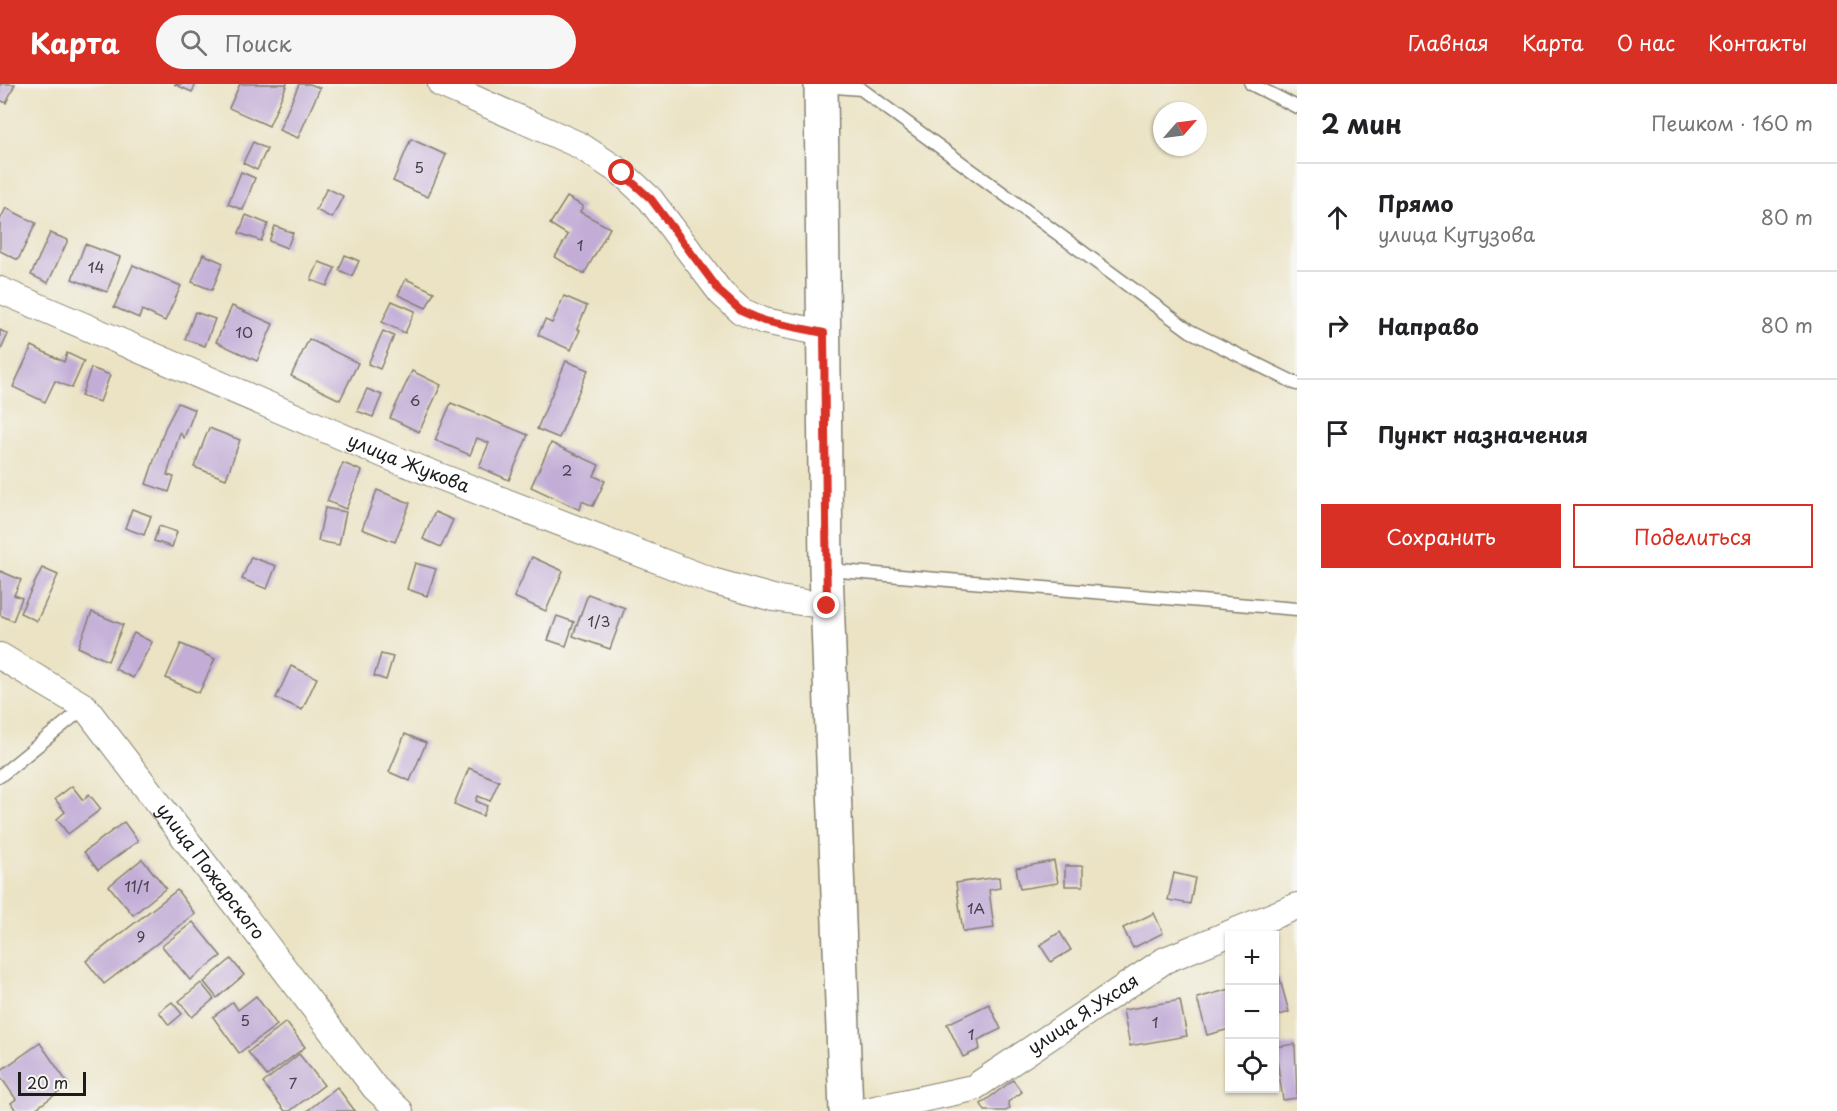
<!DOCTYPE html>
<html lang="ru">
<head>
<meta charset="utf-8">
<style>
	:root { --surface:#fff; --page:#f6f6f6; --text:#202124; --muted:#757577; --line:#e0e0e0; --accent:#d93025 }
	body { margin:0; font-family:"Playpen Sans",sans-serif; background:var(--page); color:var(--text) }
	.controls { position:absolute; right:18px; bottom:18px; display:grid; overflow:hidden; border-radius:0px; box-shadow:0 2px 4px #0004 }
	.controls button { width:54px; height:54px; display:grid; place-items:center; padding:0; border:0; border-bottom:2px solid var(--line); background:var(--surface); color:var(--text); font:30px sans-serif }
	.compass { position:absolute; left:1153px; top:18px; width:54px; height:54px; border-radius:50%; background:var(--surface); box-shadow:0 2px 4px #0004; rotate:62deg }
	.scale { position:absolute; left:18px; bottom:15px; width:68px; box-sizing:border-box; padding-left:6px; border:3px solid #1c1c1c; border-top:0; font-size:16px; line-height:21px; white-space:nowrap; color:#1c1c1c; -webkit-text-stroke:4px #f6f6f2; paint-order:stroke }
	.stop { position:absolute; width:18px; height:18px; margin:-14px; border:4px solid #d93025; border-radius:50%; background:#fff }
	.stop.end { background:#d93025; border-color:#fff; box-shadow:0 2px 6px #0008 }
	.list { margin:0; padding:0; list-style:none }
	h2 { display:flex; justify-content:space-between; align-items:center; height:78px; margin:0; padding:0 24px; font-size:26px }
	h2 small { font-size:20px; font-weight:400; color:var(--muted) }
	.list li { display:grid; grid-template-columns:39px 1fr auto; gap:18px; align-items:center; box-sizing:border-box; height:108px; padding:0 24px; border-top:2px solid var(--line) }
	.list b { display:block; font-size:22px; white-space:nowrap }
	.list p { margin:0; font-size:20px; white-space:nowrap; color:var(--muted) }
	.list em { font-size:20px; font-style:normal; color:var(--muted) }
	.actions { display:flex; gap:12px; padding:18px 24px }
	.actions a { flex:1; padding:14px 0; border:2px solid var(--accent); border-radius:0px; text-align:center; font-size:21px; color:var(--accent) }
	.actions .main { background:var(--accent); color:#fff }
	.icon { flex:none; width:33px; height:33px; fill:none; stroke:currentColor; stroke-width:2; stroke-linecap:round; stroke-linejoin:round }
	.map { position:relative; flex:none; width:1297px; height:1027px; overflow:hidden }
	header { display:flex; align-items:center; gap:36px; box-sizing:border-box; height:84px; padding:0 30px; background:var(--accent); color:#fff }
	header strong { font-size:28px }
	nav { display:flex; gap:33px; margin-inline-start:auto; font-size:21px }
	.search { width:420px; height:54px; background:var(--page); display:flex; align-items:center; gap:15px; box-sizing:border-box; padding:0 21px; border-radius:33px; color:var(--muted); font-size:22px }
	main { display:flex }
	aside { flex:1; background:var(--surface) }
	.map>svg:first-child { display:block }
	.building { fill:#c3add7 }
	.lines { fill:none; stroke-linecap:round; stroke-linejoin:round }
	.lane-casing { stroke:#848070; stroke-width:15 }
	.street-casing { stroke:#848070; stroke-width:28 }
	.secondary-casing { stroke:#848070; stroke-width:36 }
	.lane { stroke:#fff; stroke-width:12 }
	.street { stroke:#fff; stroke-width:26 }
	.secondary { stroke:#fff; stroke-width:33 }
	.route { stroke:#d93025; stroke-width:8 }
	.labels { text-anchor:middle; stroke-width:4.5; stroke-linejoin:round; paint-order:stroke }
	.number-label { font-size:15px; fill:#46404b }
	.street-label { font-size:18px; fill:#1c1c1c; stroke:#f6f6f2 }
</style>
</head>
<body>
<header>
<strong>Карта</strong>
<div class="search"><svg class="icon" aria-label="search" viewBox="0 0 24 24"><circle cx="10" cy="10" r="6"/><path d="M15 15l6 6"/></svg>Поиск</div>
<nav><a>Главная</a><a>Карта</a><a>О нас</a><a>Контакты</a></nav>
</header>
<main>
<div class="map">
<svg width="1297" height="1027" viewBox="0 0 1297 1027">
	<rect width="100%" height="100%" fill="#f6f6f2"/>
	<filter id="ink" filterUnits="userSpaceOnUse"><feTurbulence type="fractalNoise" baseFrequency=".0167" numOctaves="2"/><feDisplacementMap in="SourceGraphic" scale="12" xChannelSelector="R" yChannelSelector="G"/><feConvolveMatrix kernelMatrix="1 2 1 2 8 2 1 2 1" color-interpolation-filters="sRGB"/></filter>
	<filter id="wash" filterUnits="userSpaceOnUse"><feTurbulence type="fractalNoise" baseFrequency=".008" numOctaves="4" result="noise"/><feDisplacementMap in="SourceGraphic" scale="24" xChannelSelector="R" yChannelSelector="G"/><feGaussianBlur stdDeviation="1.35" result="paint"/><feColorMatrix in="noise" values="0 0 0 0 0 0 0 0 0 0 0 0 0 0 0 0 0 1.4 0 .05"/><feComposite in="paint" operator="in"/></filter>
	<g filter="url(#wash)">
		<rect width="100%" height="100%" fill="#ebe3c4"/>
		<g id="blocks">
			<g class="building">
				<path d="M0,0H15L6,19L0,16Z"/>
				<path d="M174,0H196L192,8Z"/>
				<path d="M240,0H287L269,42L229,24Z"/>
				<path d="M299,0H310L320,4L298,54L279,46Z"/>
				<path d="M411,55L446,71L428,113L393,97Z"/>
				<path d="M253,58L267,65L257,86L243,79Z"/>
				<path d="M241,88L255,94L243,126L228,120Z"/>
				<path d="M327,104L343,112L332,134L316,126Z"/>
				<path d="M567,113L583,122L580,128L610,144L584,190L555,173L568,151L550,140Z"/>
				<path d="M6,124L36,139L18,176L0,167V136Z"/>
				<path d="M246,131L268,140L261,157L239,149Z"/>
				<path d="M275,142L293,149L287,164L269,157Z"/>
				<path d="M50,149L68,156L48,199L31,191Z"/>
				<path d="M85,160L120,173L107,208L72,195Z"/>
				<path d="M203,170L223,179L212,206L192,198Z"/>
				<path d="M345,171L359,177L352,192L339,186Z"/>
				<path d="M319,178L335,184L327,202L311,196Z"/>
				<path d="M133,181L181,202L165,237L142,226L139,234L114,223Z"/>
				<path d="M406,195L434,208L426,224L398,211Z"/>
				<path d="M564,212L587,222L577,245L580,246L571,266L538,251L545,236L552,239Z"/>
				<path d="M392,217L415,227L405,249L382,238Z"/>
				<path d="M232,222L273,240L257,277L216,258Z"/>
				<path d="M195,228L215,235L205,262L185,255Z"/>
				<path d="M0,246L8,250L0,268Z"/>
				<path d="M383,247L394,252L380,285L368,280Z"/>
				<path d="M309,255L358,279L340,316L291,292Z"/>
				<path d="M32,262L64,278L67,269L84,277L72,304L55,297L45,318L13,303Z"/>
				<path d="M566,277L588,286L559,354L537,345Z"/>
				<path d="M91,284L110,291L100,318L81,312Z"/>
				<path d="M412,287L441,301L419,348L390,334Z"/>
				<path d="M367,305L382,311L373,333L357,327Z"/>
				<path d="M178,319L195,326L184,354L180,349L167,391L174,393L169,408L146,400L165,344Z"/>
				<path d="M451,319L528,351L509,396L479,383L489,359L477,354L470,371L435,356Z"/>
				<path d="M209,344L240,356L226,395L194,383Z"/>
				<path d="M551,359L599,381L594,392L605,397L593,422L582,417L580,426L531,403Z"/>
				<path d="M343,379L362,387L346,425L327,417Z"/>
				<path d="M377,406L410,419L395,458L362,445Z"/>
				<path d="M325,424L346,428L339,461L318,457Z"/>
				<path d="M132,425L151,432L144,451L125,444Z"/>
				<path d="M435,428L453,436L441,463L423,455Z"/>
				<path d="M159,442L177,448L172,463L154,457Z"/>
				<path d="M251,473L276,482L267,505L242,495Z"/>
				<path d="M532,473L563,487L546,527L514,513Z"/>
				<path d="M415,479L436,485L427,512L407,505Z"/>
				<path d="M42,484L58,491L37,537L20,529Z"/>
				<path d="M0,487L21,496L14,511L22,514L13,537L0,531Z"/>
				<path d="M588,510L625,524L610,565L573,552Z"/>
				<path d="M92,528L123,541L108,577L78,563Z"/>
				<path d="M557,532L574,538L566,562L548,556Z"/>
				<path d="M134,549L152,558L133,594L115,585Z"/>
				<path d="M181,560L215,575L199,609L166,594Z"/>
				<path d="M381,570L393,573L386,596L374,592Z"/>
				<path d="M291,582L317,594L302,626L276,614Z"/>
				<path d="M405,650L426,659L410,697L389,688Z"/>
				<path d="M469,684L499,697L490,717L478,712L476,717L487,722L483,732L454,720Z"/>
				<path d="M72,702L83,716L89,710L101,725L68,750L57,735L65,728L55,715Z"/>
				<path d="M124,738L138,757L98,786L84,768Z"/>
				<path d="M142,775L166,804L133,831L109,802Z"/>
				<path d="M1054,777L1058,799L1020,805L1016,784Z"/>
				<rect x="1065" y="782" width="18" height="20"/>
				<path d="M1174,789L1195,794L1190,820L1168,816Z"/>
				<path d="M999,793L1000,804L989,806L994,844L963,848L956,799Z"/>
				<path d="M177,806L195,830L104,900L86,877Z"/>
				<path d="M1154,829L1163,849L1133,864L1123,844Z"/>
				<path d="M193,838L221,872L190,896L162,862Z"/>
				<path d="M1060,848L1071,866L1051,878L1040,861Z"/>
				<path d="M231,875L244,891L217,914L204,898Z"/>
				<path d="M1279,892L1289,928L1274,933V893Z"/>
				<path d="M201,899L214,915L192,933L179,917Z"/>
				<path d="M1230,905V945L1207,951L1197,914Z"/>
				<path d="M256,912L277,941L239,969L213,933L233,918L238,926Z"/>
				<path d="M1180,916L1187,952L1130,962L1123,926Z"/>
				<path d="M172,918L182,930L169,941L159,928Z"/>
				<path d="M989,920L1001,945L978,956L980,965L963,973L947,940Z"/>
				<path d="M286,938L305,963L267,992L248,968Z"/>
				<path d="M40,959L69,1001L32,1027H16L11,1019L16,1015L0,992V987Z"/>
				<path d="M1295,960L1297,1014L1283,1016L1275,963Z"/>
				<path d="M299,970L324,1001L290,1027H285L263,999Z"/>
				<path d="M1013,996L1022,1008L1008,1018L1010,1024L1006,1027H985L981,1020Z"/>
				<path d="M337,1003L355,1027H307Z"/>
			</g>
		</g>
	</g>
	<g filter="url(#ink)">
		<use href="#blocks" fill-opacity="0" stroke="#848070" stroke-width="1.5"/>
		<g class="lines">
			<g class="lane-casing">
				<g id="lane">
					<path d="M1251,0L1297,23"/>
					<path d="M823,2L861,5L1190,247L1297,300"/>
					<path d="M828,486L1297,525"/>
					<path d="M0,692L85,623"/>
				</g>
			</g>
			<g class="street-casing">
				<g id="street">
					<path d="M441,0L579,61L622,89L650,115L721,209L741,227L764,237L824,249"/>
					<path id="s1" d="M0,206L392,374L712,497L773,514L827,522"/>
					<path id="s2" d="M0,572L85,623L375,1004L400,1027"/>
					<path id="s3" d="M866,1027L973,1004L1165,876L1297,822"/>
				</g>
			</g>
			<g class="secondary-casing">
				<path id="secondary" d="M821,0L826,485L846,1027"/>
			</g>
			<use href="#lane" class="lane"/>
			<use href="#street" class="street"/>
			<use href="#secondary" class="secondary"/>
		</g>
	</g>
	<g class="lines" filter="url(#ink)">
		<path class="route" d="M622,89L651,115L721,209L741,227L764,237L824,249L827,522"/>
	</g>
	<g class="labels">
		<g class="number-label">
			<text x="419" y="89">5</text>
			<text x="580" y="167">1</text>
			<text x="96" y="189">14</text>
			<text x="244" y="254">10</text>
			<text x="415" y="322">6</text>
			<text x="567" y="392">2</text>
			<text x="599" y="543">1/3</text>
			<text x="137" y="808">11/1</text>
			<text x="976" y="830">1А</text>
			<text x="141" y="858">9</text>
			<text x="245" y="942">5</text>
			<text x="1155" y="944">1</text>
			<text x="971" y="956">1</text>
			<text x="293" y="1005">7</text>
		</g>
		<g class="street-label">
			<text dy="6" stroke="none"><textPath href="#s1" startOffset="444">улица Жукова</textPath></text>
			<text dy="6" stroke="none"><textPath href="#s2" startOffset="306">улица Пожарского</textPath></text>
			<text dy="6" stroke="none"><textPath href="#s3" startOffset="242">улица Я.Ухсая</textPath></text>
		</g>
	</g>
</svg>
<div class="controls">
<button>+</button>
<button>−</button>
<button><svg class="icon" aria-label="locate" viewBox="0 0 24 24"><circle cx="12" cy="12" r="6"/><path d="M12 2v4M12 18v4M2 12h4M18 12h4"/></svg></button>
</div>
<svg class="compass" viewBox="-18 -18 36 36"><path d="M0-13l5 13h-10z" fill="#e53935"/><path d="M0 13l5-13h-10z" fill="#757577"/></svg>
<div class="scale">20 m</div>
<div class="stop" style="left:622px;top:89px"></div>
<div class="stop end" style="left:827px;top:522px"></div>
</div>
<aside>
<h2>2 мин<small>Пешком · 160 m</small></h2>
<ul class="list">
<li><svg class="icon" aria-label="ahead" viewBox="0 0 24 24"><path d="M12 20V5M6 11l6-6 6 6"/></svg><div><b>Прямо</b><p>улица Кутузова</p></div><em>80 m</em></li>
<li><svg class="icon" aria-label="right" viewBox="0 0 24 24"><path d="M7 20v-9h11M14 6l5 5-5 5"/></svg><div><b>Направо</b></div><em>80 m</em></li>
<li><svg class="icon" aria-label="arrive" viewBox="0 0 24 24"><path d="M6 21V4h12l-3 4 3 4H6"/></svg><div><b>Пункт назначения</b></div></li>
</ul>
<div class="actions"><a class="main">Сохранить</a><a>Поделиться</a></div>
</aside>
</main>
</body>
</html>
